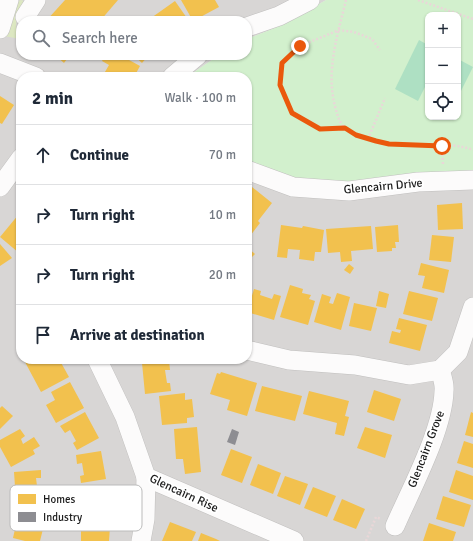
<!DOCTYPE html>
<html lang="en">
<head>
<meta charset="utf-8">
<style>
	:root { --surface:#fff; --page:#f6f6f7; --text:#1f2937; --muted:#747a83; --line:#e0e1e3 }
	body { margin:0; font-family:Signika,sans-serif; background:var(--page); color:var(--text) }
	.controls { position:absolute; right:12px; top:12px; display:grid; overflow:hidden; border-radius:8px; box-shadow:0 1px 3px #0004 }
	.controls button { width:36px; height:36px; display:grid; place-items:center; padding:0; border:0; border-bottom:1px solid var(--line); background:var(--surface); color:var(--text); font:20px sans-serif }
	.stop { position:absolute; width:12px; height:12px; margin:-9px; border:3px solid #ea580c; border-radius:50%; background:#fff }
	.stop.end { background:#ea580c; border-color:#fff; box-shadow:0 1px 4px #0008 }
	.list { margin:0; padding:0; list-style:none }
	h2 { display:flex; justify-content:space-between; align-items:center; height:52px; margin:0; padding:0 16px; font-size:17px }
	h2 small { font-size:13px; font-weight:400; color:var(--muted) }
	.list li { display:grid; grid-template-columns:26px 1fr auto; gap:12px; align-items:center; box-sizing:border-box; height:60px; padding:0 16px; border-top:1px solid var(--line) }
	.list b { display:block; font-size:15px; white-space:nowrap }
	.list em { font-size:13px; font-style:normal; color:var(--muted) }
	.icon { flex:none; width:22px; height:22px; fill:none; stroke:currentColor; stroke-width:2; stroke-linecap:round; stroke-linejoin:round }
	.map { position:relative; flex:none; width:473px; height:541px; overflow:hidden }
	.search { position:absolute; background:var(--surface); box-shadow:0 1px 3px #0004; left:16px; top:16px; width:236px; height:44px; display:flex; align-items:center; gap:10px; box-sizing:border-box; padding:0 14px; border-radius:16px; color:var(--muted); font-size:15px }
	.panel { position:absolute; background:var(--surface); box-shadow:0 1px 3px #0004; left:16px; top:72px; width:236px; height:292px; border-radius:16px }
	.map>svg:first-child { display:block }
	.residential { fill:#d8d6d5 }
	.grass { fill:#dce7c1 }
	.park { fill:#d2f0cd; fill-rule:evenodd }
	.pitch { fill:#aee0c3 }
	.homes { fill:#f2c14e }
	.industry { fill:#8d8d92 }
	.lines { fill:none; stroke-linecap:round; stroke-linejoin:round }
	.minor-casing { stroke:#c0bfbe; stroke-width:20 }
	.path { stroke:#e9d7d8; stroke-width:2.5; stroke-dasharray:2 2; stroke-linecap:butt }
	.minor { stroke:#fcfbfb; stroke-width:19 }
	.route { stroke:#ea580c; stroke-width:5 }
	.labels { text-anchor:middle; stroke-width:4; stroke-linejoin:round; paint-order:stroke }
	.street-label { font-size:12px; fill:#1b1b1b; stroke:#fff }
	.key { fill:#fff; stroke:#bbb; stroke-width:1 }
	.key-label { font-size:11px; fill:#1b1b1b }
</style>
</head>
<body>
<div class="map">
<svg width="473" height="541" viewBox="0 0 473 541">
	<rect width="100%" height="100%" fill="#e9e6e3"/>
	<path class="residential" d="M0,0H326L285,24L247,39V21H21V55H219L187,77H21V359H247V160L292,179L473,173V541H0Z"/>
	<path class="grass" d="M21,0L24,1V3C18,15 12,26 20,39L4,36L16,2Z"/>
	<path class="park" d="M326,0H473V173L350,182L292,179L247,160V77H187L219,55H247V39L285,24ZM428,15H458V117H428Z"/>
	<g class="pitch">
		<path d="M419,40L428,45V81L418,101L395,89Z"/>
		<path d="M458,59L473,67L458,97Z"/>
	</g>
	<g class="homes">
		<path d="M65,0H118L100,21H46Z"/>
		<path d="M181,0H215L219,7L193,21Z"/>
		<path d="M175,1L189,21H153L151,18Z"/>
		<path d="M55,55H70L64,63Z"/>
		<path d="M105,55L113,57L120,55L140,66L134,77H102L109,65L102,61Z"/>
		<path d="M133,55H149L142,63Z"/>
		<path d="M0,96L14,105L2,124L0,123Z"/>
		<path d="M252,187L272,203L258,221L260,223L250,236L247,234V194Z"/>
		<path d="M462,203L463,229L438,230L437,205Z"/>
		<path d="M19,214L21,216V250L19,253L0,237Z"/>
		<path d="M281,225L302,228L303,226L324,230L321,252H315L314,261L299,259L300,250L288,249L287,258L277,257Z"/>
		<path d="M398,225L399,242H395L396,248H392V251L377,252L375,227Z"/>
		<path d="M371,226L373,249L351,251L352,261L341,262L340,252L328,253L326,229Z"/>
		<path d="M432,235L454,237L451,262L429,260Z"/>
		<path d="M0,244L12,258L0,266Z"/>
		<path d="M247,247L255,254L250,259L247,257Z"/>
		<path d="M421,263L449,270L444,293L422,288L425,276L418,275Z"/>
		<path d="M349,264L354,268L350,274L344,270Z"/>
		<path d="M290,285L303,289L302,293L311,295L309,299L315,301L308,325L280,317Z"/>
		<path d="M254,289L261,291L260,295L272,299L274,294L281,296L274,320L247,312Z"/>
		<path d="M379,291L389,294L386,308L376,306Z"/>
		<path d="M409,291L438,298L432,321L403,314Z"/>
		<path d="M337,293L350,297L341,330L314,322L322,294L331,297L329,303L333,304Z"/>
		<path d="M354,303L377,308L371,331L349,326Z"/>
		<path d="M399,318L427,325L420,351L389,343L392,331L400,333L401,330L396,329Z"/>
		<path d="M31,359H59L69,377L41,392L25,362Z"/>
		<path d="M169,360L170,370H165L167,383H170L171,391L145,394L142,363Z"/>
		<path d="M221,372L257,383L247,416L227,410L230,400L210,394L217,373L220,374Z"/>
		<path d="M70,382L84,408L56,423L46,405L55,400L51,392Z"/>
		<path d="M262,386L302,396L295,421L255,411Z"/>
		<path d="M374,390L401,399L394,421L367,412Z"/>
		<path d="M309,391L349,401L345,416L349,417L344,436L335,434L337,423L303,414Z"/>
		<path d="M185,393V400L192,399L194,417L187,418V423L162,425L159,396Z"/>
		<path d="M2,406L13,416L0,429V408Z"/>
		<path d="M85,412L99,438L77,450L73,443L76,441L70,430L65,433L60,426Z"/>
		<path d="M471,412L473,413V437L465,435Z"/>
		<path d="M197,427L201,472L185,474L183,459H176L174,429Z"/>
		<path d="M365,427L392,435L385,458L357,448Z"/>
		<path d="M20,429L25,436L21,439L23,444L34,437L40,446L33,450L35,454L11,467L0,447V440Z"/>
		<path d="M464,441L473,444V468L457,463Z"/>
		<path d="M231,449L252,457L242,483L221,475Z"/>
		<path d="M101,451L106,479L81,483L80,476L84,475L82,463L77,464L76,455Z"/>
		<path d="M258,464L281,473L273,494L250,485Z"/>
		<path d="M41,470V478H36L37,486V492H42L43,499L16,501L14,472Z"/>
		<path d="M456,470L473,476V500L449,492Z"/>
		<path d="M285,476L308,484L300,505L277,496Z"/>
		<path d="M313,487L336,496L327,517L304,508Z"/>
		<path d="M443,496L471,505L464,527L436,519Z"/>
		<path d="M342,499L365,509L356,529L333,520Z"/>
		<path d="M20,507L47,513L40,541H25L13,538Z"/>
		<path d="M170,522L196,532L192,541H162Z"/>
		<path d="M429,523L456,532L453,541H423Z"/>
		<path d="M81,525L110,527L109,541H81Z"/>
		<path d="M201,533L216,539L220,541H198Z"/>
	</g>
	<path class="industry" d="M232,429L239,432L235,445L227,442Z"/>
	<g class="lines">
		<g class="minor-casing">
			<g id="minor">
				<path d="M25,17L36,0"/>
				<path d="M247,27L279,16L310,0"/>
				<path d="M0,29L9,0"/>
				<path d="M0,63L36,77"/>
				<path d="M172,77L198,55"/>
				<path d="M247,170L293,187L349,191L418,182L473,180"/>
				<path d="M0,187L21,158"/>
				<path d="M247,350L289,360L355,365L409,375L440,370"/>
				<path d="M97,359L125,417L146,477L294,541"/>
				<path d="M440,370L458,352L473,307"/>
				<path d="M395,526C411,489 443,430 444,391C445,384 442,377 440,370"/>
				<path d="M141,541L145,519L146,477"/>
			</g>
		</g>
		<g class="path">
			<path d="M346,0C337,37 325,73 336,110C338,117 340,124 346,129C361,141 385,143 404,144C426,145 452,142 473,150"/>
			<path d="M418,0L473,19"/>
			<path d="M345,129H320L292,113L280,85L282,63L300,46L339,30L354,32L372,39L380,50"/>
			<path d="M368,139L385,98"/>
			<path d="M442,146L443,165"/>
			<path d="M366,541L376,517L381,519"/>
		</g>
		<use href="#minor" class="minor"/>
	</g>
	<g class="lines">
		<path class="route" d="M300,46L282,63L280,85L292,113L320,129L345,128L356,135L376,141L389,144L442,146"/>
	</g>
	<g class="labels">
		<g class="street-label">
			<text transform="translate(383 186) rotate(-5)" y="4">Glencairn Drive</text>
			<text transform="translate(426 449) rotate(-69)" y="4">Glencairn Grove</text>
			<text transform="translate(184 493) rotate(25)" y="4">Glencairn Rise</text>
		</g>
	</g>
	<rect x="10" y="485" width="132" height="46" rx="6" class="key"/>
	<rect x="18" y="494" width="18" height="10" fill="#f2c14e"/>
	<rect x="18" y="512" width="18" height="10" fill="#8d8d92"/>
	<g class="key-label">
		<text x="43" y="503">Homes</text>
		<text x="43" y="521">Industry</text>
	</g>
</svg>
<div class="controls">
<button>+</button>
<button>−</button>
<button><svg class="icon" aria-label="locate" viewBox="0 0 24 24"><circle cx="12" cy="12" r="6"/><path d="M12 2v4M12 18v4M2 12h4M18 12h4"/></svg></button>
</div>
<div class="stop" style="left:442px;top:146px"></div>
<div class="stop end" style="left:300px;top:46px"></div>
<div class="search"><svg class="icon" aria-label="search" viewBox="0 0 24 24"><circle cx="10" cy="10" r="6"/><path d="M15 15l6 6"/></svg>Search here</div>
<section class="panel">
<h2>2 min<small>Walk · 100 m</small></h2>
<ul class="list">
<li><svg class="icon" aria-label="ahead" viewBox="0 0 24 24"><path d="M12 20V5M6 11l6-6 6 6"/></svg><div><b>Continue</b></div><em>70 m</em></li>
<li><svg class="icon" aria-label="right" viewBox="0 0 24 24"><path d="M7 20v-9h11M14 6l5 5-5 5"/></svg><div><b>Turn right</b></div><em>10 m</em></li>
<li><svg class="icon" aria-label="right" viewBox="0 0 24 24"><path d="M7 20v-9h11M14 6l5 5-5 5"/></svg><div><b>Turn right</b></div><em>20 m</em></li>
<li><svg class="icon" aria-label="arrive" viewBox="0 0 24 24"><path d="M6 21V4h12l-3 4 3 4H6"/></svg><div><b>Arrive at destination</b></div></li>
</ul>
</section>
</div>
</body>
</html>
